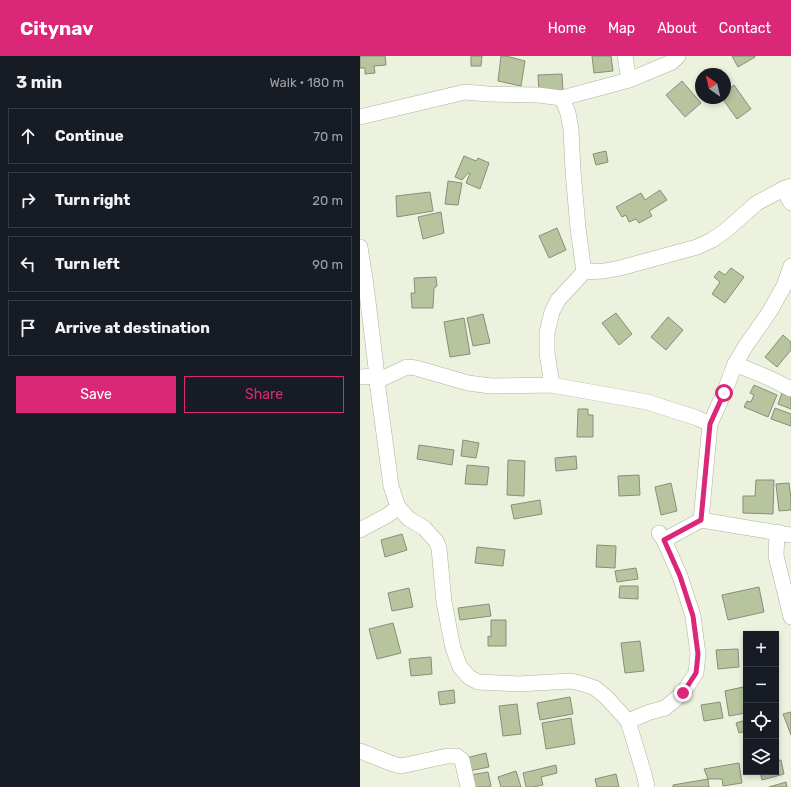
<!DOCTYPE html>
<html lang="en">
<head>
<meta charset="utf-8">
<style>
	:root { --surface:#171b24; --page:#242831; --text:#f1f3f6; --muted:#9ea1a6; --line:#363941; --accent:#db2777 }
	body { margin:0; font-family:Rubik,sans-serif; background:var(--page); color:var(--text) }
	.controls { position:absolute; right:12px; bottom:12px; display:grid; overflow:hidden; border-radius:0px; box-shadow:0 2px 6px #0003 }
	.controls button { width:36px; height:36px; display:grid; place-items:center; padding:0; border:0; border-bottom:1px solid var(--line); background:var(--surface); color:var(--text); font:20px sans-serif }
	.compass { position:absolute; left:335px; top:12px; width:36px; height:36px; border-radius:50%; background:var(--surface); box-shadow:0 2px 6px #0003; rotate:326deg }
	.stop { position:absolute; width:12px; height:12px; margin:-9px; border:3px solid #db2777; border-radius:50%; background:#fff }
	.stop.end { background:#db2777; border-color:#fff; box-shadow:0 1px 4px #0008 }
	.list { margin:0; padding:0; list-style:none }
	h2 { display:flex; justify-content:space-between; align-items:center; height:52px; margin:0; padding:0 16px; font-size:17px }
	h2 small { font-size:13px; font-weight:400; color:var(--muted) }
	.list li { display:grid; grid-template-columns:26px 1fr auto; gap:12px; align-items:center; box-sizing:border-box; height:56px; margin:0 8px 8px; padding:0 8px; border:1px solid var(--line); border-radius:0px }
	.list b { display:block; font-size:15px; white-space:nowrap }
	.list em { font-size:13px; font-style:normal; color:var(--muted) }
	.actions { display:flex; gap:8px; padding:12px 16px }
	.actions a { flex:1; padding:9px 0; border:1px solid var(--accent); border-radius:0px; text-align:center; font-size:14px; color:var(--accent) }
	.actions .main { background:var(--accent); color:#fff }
	.icon { flex:none; width:22px; height:22px; fill:none; stroke:currentColor; stroke-width:2; stroke-linecap:round; stroke-linejoin:round }
	.map { position:relative; flex:none; width:431px; height:731px; overflow:hidden }
	header { display:flex; align-items:center; gap:24px; box-sizing:border-box; height:56px; padding:0 20px; background:var(--accent); color:#fff }
	header strong { font-size:19px }
	nav { display:flex; gap:22px; margin-inline-start:auto; font-size:14px }
	main { display:flex }
	aside { flex:1; background:var(--surface) }
	.map>svg:first-child { display:block }
	.building { fill:#b8c49e; stroke:#888e7b }
	.lines { fill:none; stroke-linecap:round; stroke-linejoin:round }
	.minor-casing { stroke:#acb39f; stroke-width:16 }
	.minor { stroke:#fff; stroke-width:15 }
	.route { stroke:#db2777; stroke-width:5 }
</style>
</head>
<body>
<header>
<strong>Citynav</strong>
<nav><a>Home</a><a>Map</a><a>About</a><a>Contact</a></nav>
</header>
<main>
<aside>
<h2>3 min<small>Walk · 180 m</small></h2>
<ul class="list">
<li><svg class="icon" aria-label="ahead" viewBox="0 0 24 24"><path d="M12 20V5M6 11l6-6 6 6"/></svg><div><b>Continue</b></div><em>70 m</em></li>
<li><svg class="icon" aria-label="right" viewBox="0 0 24 24"><path d="M7 20v-9h11M14 6l5 5-5 5"/></svg><div><b>Turn right</b></div><em>20 m</em></li>
<li><svg class="icon" aria-label="left" viewBox="0 0 24 24"><path d="M17 20v-9H6M10 6l-5 5 5 5"/></svg><div><b>Turn left</b></div><em>90 m</em></li>
<li><svg class="icon" aria-label="arrive" viewBox="0 0 24 24"><path d="M6 21V4h12l-3 4 3 4H6"/></svg><div><b>Arrive at destination</b></div></li>
</ul>
<div class="actions"><a class="main">Save</a><a>Share</a></div>
</aside>
<div class="map">
<svg width="431" height="731" viewBox="0 0 431 731">
	<rect width="100%" height="100%" fill="#ecf2de"/>
	<g class="building">
		<path d="M0,0H25L26,9L14,10L15,17L5,18V12H0Z"/>
		<path d="M111,0H122L121,10H111Z"/>
		<path d="M141,0H146L165,5L161,30L138,25Z"/>
		<path d="M232,0H251L253,15L234,17Z"/>
		<path d="M372,0H395V1L378,11Z"/>
		<path d="M202,18L203,36L179,37L178,19Z"/>
		<path d="M322,25L341,47L325,61L306,39Z"/>
		<path d="M374,29L391,53L377,63L362,42H365V36Z"/>
		<path d="M246,95L248,106L236,109L233,98Z"/>
		<path d="M104,100L116,105L118,102L129,107L120,133L106,127L110,117H108L102,124L95,121Z"/>
		<path d="M88,125L102,127L98,149L85,148Z"/>
		<path d="M300,134L307,144L289,155L292,160L279,167L276,163L269,166L266,159L262,161L256,151L281,137L285,144Z"/>
		<path d="M70,136L73,155L37,161L36,140Z"/>
		<path d="M81,156L84,177L63,183L58,161Z"/>
		<path d="M197,172L206,194L189,202L179,180Z"/>
		<path d="M371,212L384,221L365,247L352,238L360,226L354,221L359,215L365,219Z"/>
		<path d="M76,221L77,230L74,232L73,252H52L51,237H55L54,222Z"/>
		<path d="M256,257L272,278L259,289L242,267Z"/>
		<path d="M123,258L130,287L113,290L107,262Z"/>
		<path d="M308,261L323,274L306,294L291,281Z"/>
		<path d="M104,262L110,298L90,301L84,266Z"/>
		<path d="M423,279L431,286V294L417,311L405,301Z"/>
		<path d="M394,329L417,339L408,361L384,351L387,345L391,346L394,339L390,337Z"/>
		<path d="M422,337L431,341V353L418,348Z"/>
		<path d="M415,352L431,358V370L411,363Z"/>
		<path d="M218,353H228V359H233V381H217Z"/>
		<path d="M103,384L119,387L116,402L101,400Z"/>
		<path d="M59,389L94,394L92,409L57,403Z"/>
		<path d="M216,400L217,413L196,415L195,402Z"/>
		<path d="M148,404L165,405L164,440L147,439Z"/>
		<path d="M107,409L129,411L127,429L105,428Z"/>
		<path d="M279,419L280,439L259,440L258,420Z"/>
		<path d="M396,424H414L413,458L383,457V440H395Z"/>
		<path d="M311,427L317,455L301,459L295,431Z"/>
		<path d="M429,427L431,443V454L419,455L416,428Z"/>
		<path d="M180,444L182,458L154,463L151,449Z"/>
		<path d="M42,478L47,494L25,501L21,484Z"/>
		<path d="M237,489L256,490L255,512L236,511Z"/>
		<path d="M117,491L145,494L143,510L115,507Z"/>
		<path d="M276,512L278,523L257,526L255,515Z"/>
		<path d="M260,530H278V543L259,542Z"/>
		<path d="M399,531L404,556L368,564L362,539Z"/>
		<path d="M49,532L53,551L32,555L28,537Z"/>
		<path d="M129,548L131,560L100,564L98,552Z"/>
		<path d="M131,564H146V590H128V580L131,581Z"/>
		<path d="M33,567L41,597L17,603L9,573Z"/>
		<path d="M280,585L284,615L265,617L261,587Z"/>
		<path d="M378,593L379,611L358,613L356,594Z"/>
		<path d="M71,601L72,618L51,620L49,603Z"/>
		<path d="M383,631L386,644V657L369,660L365,635Z"/>
		<path d="M94,634L95,647L80,649L78,636Z"/>
		<path d="M210,641L213,658L180,664L177,647Z"/>
		<path d="M360,646L363,662L344,665L341,649Z"/>
		<path d="M157,648L161,678L143,680L139,650Z"/>
		<path d="M431,656V679L423,658Z"/>
		<path d="M211,662L215,688L186,693L182,667Z"/>
		<path d="M386,664V675L379,677L376,667Z"/>
		<path d="M126,697L129,711L109,715L106,702Z"/>
		<path d="M421,704L424,718L402,724L400,716H416V705Z"/>
		<path d="M379,707L382,727L363,730L362,723H348L344,713Z"/>
		<path d="M196,709L197,717L181,721L183,729L173,731H166L163,717Z"/>
		<path d="M156,715L161,731H141L138,721Z"/>
		<path d="M128,716L131,730L127,731H112L110,719Z"/>
		<path d="M256,718L259,731H237L235,723Z"/>
		<path d="M348,723L349,731H313V729Z"/>
		<path d="M426,726L427,731H409Z"/>
	</g>
	<g class="lines">
		<g class="minor-casing">
			<g id="minor">
				<path d="M265,0L269,24"/>
				<path d="M202,42L208,57L211,73L213,115L218,172L224,216"/>
				<path d="M0,61L105,36L128,38L178,39L202,42L269,24L312,6L318,0"/>
				<path d="M423,133L431,147"/>
				<path d="M0,191L6,229L17,320V325L31,430L38,451L49,463L64,472L76,485L79,492L84,546L93,592L100,611L109,621L118,626L158,628L211,625L220,627L235,632L246,641L268,665L284,718L287,731"/>
				<path d="M375,308L409,322L431,333"/>
				<path d="M0,321L17,320"/>
				<path d="M17,325L47,311L56,312L108,327L131,330L192,329L287,346L337,362L350,368"/>
				<path d="M192,329L187,297V277L192,256L198,244L224,216L244,215L260,212L337,191L352,184L365,175L397,147L423,133L431,130"/>
				<path d="M341,464L350,368L364,337L375,308L385,291L410,255L424,230L431,210"/>
				<path d="M0,474L28,459L38,451"/>
				<path d="M417,476L416,500L431,561"/>
				<path d="M304,484L341,464L431,479"/>
				<path d="M268,665L290,656L305,652L323,637L336,617L338,598L333,560L320,520L304,484L299,477"/>
				<path d="M0,695L33,708L41,710L87,700H97L102,704L108,731"/>
			</g>
		</g>
		<use href="#minor" class="minor"/>
	</g>
	<g class="lines">
		<path class="route" d="M323,637L336,617L338,598L333,560L320,520L304,484L341,464L350,368L364,337"/>
	</g>
</svg>
<div class="controls">
<button>+</button>
<button>−</button>
<button><svg class="icon" aria-label="locate" viewBox="0 0 24 24"><circle cx="12" cy="12" r="6"/><path d="M12 2v4M12 18v4M2 12h4M18 12h4"/></svg></button>
<button><svg class="icon" aria-label="layers" viewBox="0 0 24 24"><path d="M12 4l9 5-9 5-9-5zM3 14l9 5 9-5"/></svg></button>
</div>
<svg class="compass" viewBox="-18 -18 36 36"><path d="M0-13l5 13h-10z" fill="#e53935"/><path d="M0 13l5-13h-10z" fill="#9ea1a6"/></svg>
<div class="stop" style="left:364px;top:337px"></div>
<div class="stop end" style="left:323px;top:637px"></div>
</div>
</main>
</body>
</html>
